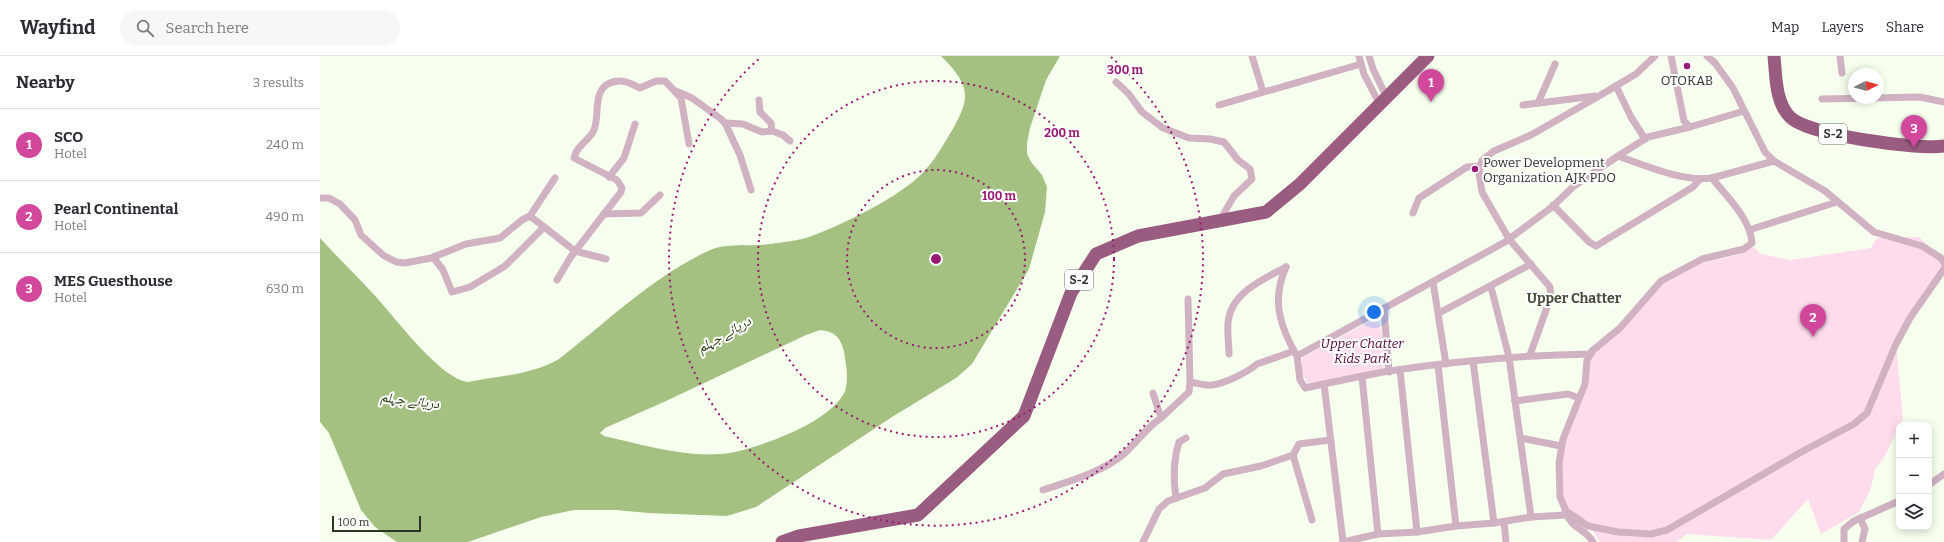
<!DOCTYPE html>
<html lang="en">
<head>
<meta charset="utf-8">
<style>
	:root { --surface:#fff; --page:#f7f7f7; --text:#2b2b33; --muted:#7c7c81; --line:#e1e1e2; --accent:#981a72 }
	body { margin:0; font-family:Bitter,"Noto Naskh Arabic",serif; background:var(--page); color:var(--text) }
	.controls { position:absolute; right:12px; bottom:12px; display:grid; overflow:hidden; border-radius:8px; box-shadow:0 2px 10px #0003 }
	.controls button { width:36px; height:36px; display:grid; place-items:center; padding:0; border:0; border-bottom:1px solid var(--line); background:var(--surface); color:var(--text); font:20px sans-serif }
	.compass { position:absolute; left:1528px; top:12px; width:36px; height:36px; border-radius:50%; background:var(--surface); box-shadow:0 2px 10px #0003; rotate:84deg }
	.scale { position:absolute; left:12px; bottom:10px; width:89px; box-sizing:border-box; padding-left:4px; border:2px solid #2f342a; border-top:0; font-size:11px; line-height:14px; white-space:nowrap; color:#2f342a; -webkit-text-stroke:3px #fff; paint-order:stroke }
	.you { position:absolute; left:1054px; top:256px; width:14px; height:14px; margin:-10px; border:3px solid #fff; border-radius:50%; background:#1a73e8; box-shadow:0 0 0 6px #1a73e833 }
	.badge { display:grid; place-items:center; width:26px; height:26px; border-radius:50%; background:var(--accent); color:#fff; font-size:13px; font-weight:700 }
	.pin { position:absolute; translate:-50% -33px; filter:drop-shadow(0 1px 2px #0008) }
	.pin::after { content:''; position:absolute; top:21px; width:14px; height:12px; background:inherit; clip-path:polygon(0 0,100% 0,50% 100%) }
	.list { margin:0; padding:0; list-style:none }
	h2 { display:flex; justify-content:space-between; align-items:center; height:52px; margin:0; padding:0 16px; font-size:17px }
	h2 small { font-size:13px; font-weight:400; color:var(--muted) }
	.list li { display:grid; grid-template-columns:26px 1fr auto; gap:12px; align-items:center; box-sizing:border-box; height:72px; padding:0 16px; border-top:1px solid var(--line) }
	.list b { display:block; font-size:15px; white-space:nowrap }
	.list p { margin:0; font-size:13px; white-space:nowrap; color:var(--muted) }
	.list em { font-size:13px; font-style:normal; color:var(--muted) }
	.icon { flex:none; width:22px; height:22px; fill:none; stroke:currentColor; stroke-width:2; stroke-linecap:round; stroke-linejoin:round }
	.map { position:relative; flex:none; width:1624px; height:486px; overflow:hidden }
	header { display:flex; align-items:center; gap:24px; box-sizing:border-box; height:56px; padding:0 20px; background:var(--surface); border-bottom:1px solid var(--line) }
	header strong { font-size:19px }
	nav { display:flex; gap:22px; margin-inline-start:auto; font-size:14px }
	.search { width:280px; height:36px; background:var(--page); display:flex; align-items:center; gap:10px; box-sizing:border-box; padding:0 14px; border-radius:22px; color:var(--muted); font-size:15px }
	main { display:flex }
	aside { flex:1; background:var(--surface) }
	.map>svg:first-child { display:block }
	.green { fill:#fedcee }
	.water { fill:#a5c181; fill-rule:evenodd }
	.lines { fill:none; stroke-linecap:round; stroke-linejoin:round }
	.street { stroke:#d0b2c2; stroke-width:7 }
	.highway { stroke:#995c80; stroke-width:13 }
	.ring { fill:none; stroke:#981a72; stroke-width:2; stroke-dasharray:2 4 }
	.poi-dot { fill:#981a72; stroke:#fff; stroke-width:1.5 }
	.labels { text-anchor:middle; stroke-width:4; stroke-linejoin:round; paint-order:stroke }
	.shield { fill:#fff; stroke:#6d716a; stroke-width:1 }
	.shield-label { font-size:12px; font-weight:bold; fill:#2f342a }
	.poi-label { font-size:13px; fill:#2f342a; stroke:#fff }
	.park-label { font-size:13px; font-style:italic; fill:#52033b; stroke:#fff }
	.neighbourhood-label { font-size:14px; font-weight:bold; fill:#444e38; stroke:#fff }
	.water-label { font-size:14px; font-style:italic; fill:#283909; stroke:#fff }
	.centre { fill:#981a72; stroke:#fff; stroke-width:2 }
	.ring-label { font-size:12px; text-anchor:middle; font-weight:bold; fill:#981a72; stroke:#fff; stroke-width:4; stroke-linejoin:round; paint-order:stroke }
</style>
</head>
<body>
<header>
<strong>Wayfind</strong>
<div class="search"><svg class="icon" aria-label="search" viewBox="0 0 24 24"><circle cx="10" cy="10" r="6"/><path d="M15 15l6 6"/></svg>Search here</div>
<nav><a>Map</a><a>Layers</a><a>Share</a></nav>
</header>
<main>
<aside>
<h2>Nearby<small>3 results</small></h2>
<ul class="list">
<li><span class="badge" style="background:#d1479c">1</span><div><b>SCO</b><p>Hotel</p></div><em>240 m</em></li>
<li><span class="badge" style="background:#d1479c">2</span><div><b>Pearl Continental</b><p>Hotel</p></div><em>490 m</em></li>
<li><span class="badge" style="background:#d1479c">3</span><div><b>MES Guesthouse</b><p>Hotel</p></div><em>630 m</em></li>
</ul>
</aside>
<div class="map">
<svg width="1624" height="486" viewBox="0 0 1624 486">
	<rect width="100%" height="100%" fill="#f7ffee"/>
	<g class="green">
		<path d="M1599,181L1621,202L1624,213L1576,288L1583,363L1579,369L1566,398L1555,414L1550,435L1539,456L1501,478L1488,443L1451,484L1367,478L1356,486H1280L1272,474L1258,466L1240,441L1243,383L1265,328L1267,304L1300,272L1341,225L1382,207L1413,200L1434,191L1441,198L1470,204L1551,192L1557,182Z"/>
		<path d="M1056,262C1064,276 1069,298 1062,313L988,328C982,319 980,311 983,301Z"/>
	</g>
	<path class="water" d="M621,0H740L726,24L710,72L707,87V98L711,106L722,119L727,131L725,156L709,213L652,308L636,322L572,361L436,451L407,460L328,457L296,454H254L221,461L148,486H77L55,471L41,454L9,377L0,366V182C19,203 39,222 57,242C77,264 121,323 148,326C179,320 211,319 239,303C288,265 331,222 388,195C406,186 431,191 450,188C462,186 475,185 486,182C516,172 571,145 595,124C610,112 621,93 631,76C652,41 650,29 621,0ZM500,274C515,275 521,282 524,296C526,308 529,323 525,335C512,366 441,391 410,397C367,403 325,389 284,380L280,377L285,372L346,345L486,279Z"/>
	<g class="lines">
		<g class="street">
			<path d="M932,0L943,36"/>
			<path d="M1039,0L1044,18L1060,49"/>
			<path d="M1049,0L1053,13L1067,42"/>
			<path d="M1351,0L1364,65L1370,71L1424,55"/>
			<path d="M1387,0L1395,7L1413,32L1445,96L1454,105L1505,135L1554,176L1602,190L1621,202L1624,207"/>
			<path d="M1520,0L1522,17"/>
			<path d="M796,26L808,37L822,56L843,72L869,82L890,83L904,86L918,104L930,113L932,123L914,140L900,164"/>
			<path d="M1296,30L1311,61L1325,83"/>
			<path d="M356,35L372,42L401,63L405,67L420,99L431,134"/>
			<path d="M1502,43L1600,41L1624,46"/>
			<path d="M439,44L440,56L451,67L452,75"/>
			<path d="M1218,47L1235,8"/>
			<path d="M899,49L1041,8"/>
			<path d="M1203,49L1275,40"/>
			<path d="M405,67L423,68L442,76L452,75L463,79L470,85"/>
			<path d="M1298,100L1328,81L1370,71"/>
			<path d="M289,121L304,102L315,68"/>
			<path d="M1392,122L1454,105"/>
			<path d="M0,142H9L20,148L35,164L41,179L63,199L76,206L85,207L111,202L146,188L180,182L202,164L210,160L235,122"/>
			<path d="M1233,149L1269,186L1276,190L1373,131L1379,124"/>
			<path d="M1093,157L1099,142L1147,111L1161,110"/>
			<path d="M284,158L321,157L340,139"/>
			<path d="M210,160L255,195L286,203"/>
			<path d="M1429,174L1517,146"/>
			<path d="M113,201L123,214L132,236L150,231L185,210L224,171"/>
			<path d="M966,211C951,244 960,271 977,300L1185,186L1232,151L1254,130L1298,100C1326,110 1363,126 1392,122C1406,140 1431,163 1432,187L1424,193L1382,203L1341,225L1300,272L1272,295L1267,304L1265,328L1243,383L1239,407L1240,441L1246,455L1268,470L1298,476L1331,478L1347,474L1483,395L1534,368L1547,357L1576,288L1590,262L1624,213"/>
			<path d="M237,224L250,202L301,136L302,132L297,124L254,102C256,90 269,85 274,74C280,60 272,34 290,27C301,22 310,27 320,32L336,25H345L361,42L369,88"/>
			<path d="M1113,226L1126,308"/>
			<path d="M1171,231L1189,301L1211,461"/>
			<path d="M868,243L870,326C877,327 885,330 892,329C904,328 928,316 937,308L974,295"/>
			<path d="M1064,253L1069,316"/>
			<path d="M1119,257L1211,208"/>
			<path d="M909,298C909,286 906,272 909,261C914,235 946,222 966,211"/>
			<path d="M1210,299L1231,240L1230,231L1189,183L1162,136L1159,118L1162,104L1174,95L1211,79L1279,40L1316,18L1335,0"/>
			<path d="M977,300L980,324L985,332C1013,326 1041,320 1069,315C1136,305 1203,299 1271,298"/>
			<path d="M1153,305L1174,467"/>
			<path d="M1118,309L1136,470"/>
			<path d="M1080,314L1097,476"/>
			<path d="M1042,321L1058,478"/>
			<path d="M1004,328L1023,486"/>
			<path d="M1195,345L1248,338L1259,342"/>
			<path d="M841,362L869,336L870,326"/>
			<path d="M1201,382L1241,390"/>
			<path d="M1609,429L1624,418"/>
			<path d="M723,434C750,425 783,416 805,397C818,385 826,372 841,362L833,337"/>
			<path d="M856,442C853,422 853,405 859,386L866,382"/>
			<path d="M1245,455C1252,474 1265,472 1273,486"/>
			<path d="M1540,462L1545,473L1542,486"/>
			<path d="M992,464L973,399L979,388L1010,384"/>
			<path d="M1184,466L1186,486"/>
			<path d="M823,486L839,453L848,445L885,432L903,418L941,410L973,399"/>
			<path d="M1023,486L1058,478L1097,476L1136,470L1174,467L1211,461L1246,459"/>
			<path d="M1524,486V473L1534,465L1579,445"/>
		</g>
		<g class="highway">
			<path d="M1454,0C1456,19 1455,46 1470,61C1487,79 1598,94 1624,90"/>
			<path d="M462,486L479,480L598,459L704,360L751,237L776,198L818,180L946,156L980,128L1108,0"/>
		</g>
	</g>
	<g class="ring">
		<circle cx="616" cy="203" r="89"/>
		<circle cx="616" cy="203" r="178"/>
		<path d="M791 1A267 267 0 1 1 441 1"/>
	</g>
	<g class="poi-dot">
		<circle cx="1367" cy="10" r="4"/>
		<circle cx="1155" cy="113" r="4"/>
	</g>
	<g class="labels">
		<g class="shield">
			<rect x="1499" y="68" width="28" height="20" rx="3"/>
			<rect x="745" y="214" width="28" height="20" rx="3"/>
		</g>
		<g class="shield-label">
			<text x="1513" y="82">S-2</text>
			<text x="759" y="228">S-2</text>
		</g>
		<g class="poi-label">
			<text x="1367" y="29">OTOKAB</text>
			<text x="1163" y="111" text-anchor="start">Power Development<tspan x="1163" dy="15">Organization AJK PDO</tspan></text>
		</g>
		<g class="park-label">
			<text x="1042" y="292">Upper Chatter<tspan x="1042" dy="15">Kids Park</tspan></text>
		</g>
		<g class="neighbourhood-label">
			<text x="1254" y="247">Upper Chatter</text>
		</g>
		<g class="water-label">
			<text transform="translate(404 278) rotate(-30)" y="5">دریائے جہلم</text>
			<text transform="translate(90 344) rotate(7)" y="5">دریائے جہلم</text>
		</g>
	</g>
	<circle cx="616" cy="203" r="6" class="centre"/>
	<g class="ring-label">
		<text x="805" y="18">300 m</text>
		<text x="742" y="81">200 m</text>
		<text x="679" y="144">100 m</text>
	</g>
</svg>
<div class="controls">
<button>+</button>
<button>−</button>
<button><svg class="icon" aria-label="layers" viewBox="0 0 24 24"><path d="M12 4l9 5-9 5-9-5zM3 14l9 5 9-5"/></svg></button>
</div>
<svg class="compass" viewBox="-18 -18 36 36"><path d="M0-13l5 13h-10z" fill="#e53935"/><path d="M0 13l5-13h-10z" fill="#7c7c81"/></svg>
<div class="scale">100 m</div>
<div class="you"></div>
<div class="pin badge" style="left:1111px;top:46px;background:#d1479c">1</div>
<div class="pin badge" style="left:1493px;top:281px;background:#d1479c">2</div>
<div class="pin badge" style="left:1594px;top:92px;background:#d1479c">3</div>
</div>
</main>
</body>
</html>
